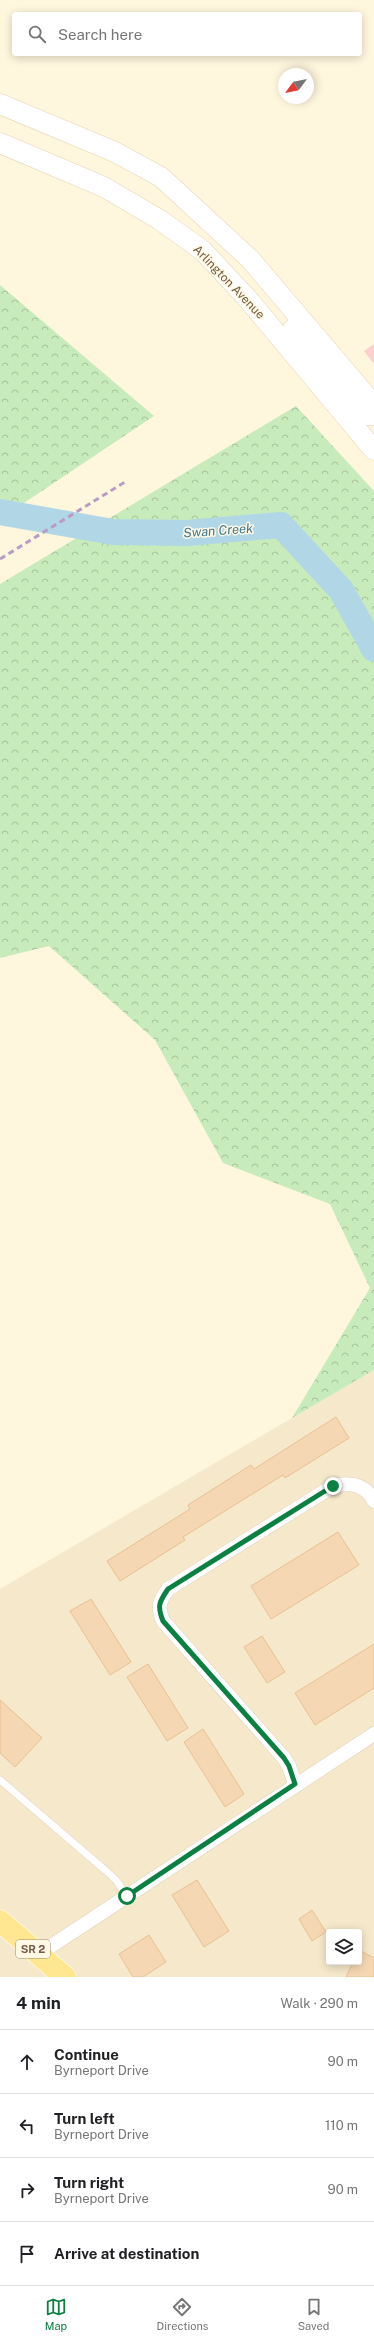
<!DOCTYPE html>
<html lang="en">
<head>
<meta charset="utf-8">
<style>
	:root { --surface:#fff; --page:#f2f2f2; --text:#202124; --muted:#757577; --line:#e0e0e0; --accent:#0b8043 }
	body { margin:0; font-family:"Public Sans",sans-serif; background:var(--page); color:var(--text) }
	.controls { position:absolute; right:12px; bottom:12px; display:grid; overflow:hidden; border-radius:4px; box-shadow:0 2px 10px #0003 }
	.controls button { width:36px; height:36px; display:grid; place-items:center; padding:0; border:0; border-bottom:1px solid var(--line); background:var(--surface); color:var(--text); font:20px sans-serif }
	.compass { position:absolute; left:278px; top:68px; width:36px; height:36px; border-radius:50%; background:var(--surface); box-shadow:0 2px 10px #0003; rotate:238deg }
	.stop { position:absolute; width:12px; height:12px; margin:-9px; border:3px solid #0b8043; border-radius:50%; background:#fff }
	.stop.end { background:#0b8043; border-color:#fff; box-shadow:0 1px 4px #0008 }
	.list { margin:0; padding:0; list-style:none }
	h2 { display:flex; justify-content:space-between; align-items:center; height:52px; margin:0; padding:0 16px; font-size:17px }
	h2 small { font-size:13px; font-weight:400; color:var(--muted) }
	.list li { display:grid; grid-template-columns:26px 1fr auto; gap:12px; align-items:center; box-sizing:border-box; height:64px; padding:0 16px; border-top:1px solid var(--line) }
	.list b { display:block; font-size:15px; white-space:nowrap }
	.list p { margin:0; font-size:13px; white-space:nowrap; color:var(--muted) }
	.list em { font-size:13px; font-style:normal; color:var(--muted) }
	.icon { flex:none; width:22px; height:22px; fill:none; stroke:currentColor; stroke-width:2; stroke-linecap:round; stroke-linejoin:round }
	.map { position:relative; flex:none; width:374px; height:1977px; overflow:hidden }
	.search { position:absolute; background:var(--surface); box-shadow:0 2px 10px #0003; left:12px; right:12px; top:12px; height:44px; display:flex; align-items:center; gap:10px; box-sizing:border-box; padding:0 14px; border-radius:4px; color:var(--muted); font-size:15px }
	.sheet { height:308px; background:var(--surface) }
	nav { display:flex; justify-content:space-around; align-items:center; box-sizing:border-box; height:56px; border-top:1px solid var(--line); background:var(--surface); font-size:11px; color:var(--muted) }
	nav a { display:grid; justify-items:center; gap:2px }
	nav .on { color:var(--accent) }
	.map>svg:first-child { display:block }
	.residential { fill:#f5e8cb; fill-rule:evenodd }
	.medical { fill:#fcd0cf }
	.forest { fill:url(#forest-crowns) }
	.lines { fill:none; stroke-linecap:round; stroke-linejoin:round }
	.river { stroke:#b1d7e7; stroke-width:26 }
	.building { fill:#f5d7b3; stroke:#e8c092 }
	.lane-casing { stroke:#e1d2b9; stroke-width:8 }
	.street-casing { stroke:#e1d2b9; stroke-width:15 }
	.secondary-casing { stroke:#e7d4b6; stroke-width:21 }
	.primary-casing { stroke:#fff; stroke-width:23 }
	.lane { stroke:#fff; stroke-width:7 }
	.street { stroke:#fff; stroke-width:14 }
	.secondary { stroke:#fff; stroke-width:20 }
	.primary { stroke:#ffe792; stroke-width:22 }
	.rail { stroke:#b99cc6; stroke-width:3; stroke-dasharray:6 4; stroke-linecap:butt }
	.route { stroke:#0b8043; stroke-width:5 }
	.labels { text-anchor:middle; stroke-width:3; stroke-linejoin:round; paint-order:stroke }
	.shield { fill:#fff8e4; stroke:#9e8b74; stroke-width:1 }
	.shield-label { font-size:11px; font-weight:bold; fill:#745c44 }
	.street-label { font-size:12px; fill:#745c44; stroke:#fff8e4 }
	.water-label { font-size:13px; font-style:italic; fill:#407790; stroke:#fff8e4 }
</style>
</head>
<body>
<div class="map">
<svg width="374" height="1977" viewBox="0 0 374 1977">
	<defs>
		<pattern id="forest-crowns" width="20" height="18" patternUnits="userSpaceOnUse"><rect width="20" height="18" fill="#c8ebbb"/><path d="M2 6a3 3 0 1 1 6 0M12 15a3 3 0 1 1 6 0" fill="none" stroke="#a7c29a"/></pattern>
	</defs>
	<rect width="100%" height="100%" fill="#fef6dd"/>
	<path class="residential" d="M374,1370V1977H0V1589ZM329,1932H359V1962H329Z"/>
	<path class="medical" d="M374,344V364L364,351Z"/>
	<g class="forest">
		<path d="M0,285L154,416L0,519Z"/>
		<path d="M296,406L374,491V1370L292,1418L370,1288L330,1204L223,1163L155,1040L49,946L0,958V584Z"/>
	</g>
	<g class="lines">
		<path class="river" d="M0,512L113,532L187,533L281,525L341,590L374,649"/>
	</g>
	<g class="building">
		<path d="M336,1417L349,1438L285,1478L283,1475L183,1537L185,1540L120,1581L107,1561L190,1509L188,1505L251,1465L254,1469Z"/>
		<path d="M338,1532L359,1565L271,1619L251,1586Z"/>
		<path d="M91,1599L131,1662L110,1675L70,1611Z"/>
		<path d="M262,1636L285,1672L267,1683L244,1647Z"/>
		<path d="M374,1644V1688L315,1725L295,1693Z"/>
		<path d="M148,1664L188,1728L167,1741L127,1677Z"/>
		<path d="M0,1700L42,1738L15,1767L0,1753Z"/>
		<path d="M203,1729L244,1794L225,1807L184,1742Z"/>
		<path d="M197,1880L229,1931L204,1947L172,1895Z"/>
		<path d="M312,1910L326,1932L312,1941L299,1919Z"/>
		<path d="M149,1935L166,1962L143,1977H133L119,1954Z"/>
		<path d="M359,1950L374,1958V1977H346L353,1962H359Z"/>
	</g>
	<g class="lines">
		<g class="lane-casing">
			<path id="lane" d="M0,1780L105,1870L116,1880L127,1896"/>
		</g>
		<g class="street-casing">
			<g id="street">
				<path d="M295,1784L289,1766L284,1758L163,1621C157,1606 159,1602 168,1589L333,1486C350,1482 365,1484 374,1501"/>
				<path d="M39,1954L374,1734"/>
			</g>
		</g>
		<g class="secondary-casing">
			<g id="secondary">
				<path d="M0,104L115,152L161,177L250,259L374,405"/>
				<path d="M0,143L104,187L160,220L202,250L247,298L374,450"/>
				<path d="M293,329L354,406L366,415H374"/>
			</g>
		</g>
		<g class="primary-casing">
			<path id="primary" d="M0,1921L65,1977"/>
		</g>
		<use href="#lane" class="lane"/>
		<use href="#street" class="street"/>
		<use href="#secondary" class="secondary"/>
		<use href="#primary" class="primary"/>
		<path class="rail" d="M0,559L125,482"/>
	</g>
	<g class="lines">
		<path class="route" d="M127,1896L295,1784L289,1766L284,1758L163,1621C157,1606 159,1602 168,1589L333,1486"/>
	</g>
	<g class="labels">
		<rect class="shield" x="16" y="1940" width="34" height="18" rx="3"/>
		<g class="shield-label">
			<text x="33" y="1953">SR 2</text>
		</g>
		<g class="street-label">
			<text transform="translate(229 282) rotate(46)" y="4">Arlington Avenue</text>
		</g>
		<g class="water-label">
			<text transform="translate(218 530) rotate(-4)" y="5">Swan Creek</text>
		</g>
	</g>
</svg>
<div class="controls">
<button><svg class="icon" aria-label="layers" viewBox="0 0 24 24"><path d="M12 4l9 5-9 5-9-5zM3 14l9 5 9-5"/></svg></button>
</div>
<svg class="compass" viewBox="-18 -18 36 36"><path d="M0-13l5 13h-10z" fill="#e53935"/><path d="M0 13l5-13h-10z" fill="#757577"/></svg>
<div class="stop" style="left:127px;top:1896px"></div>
<div class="stop end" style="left:333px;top:1486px"></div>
<div class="search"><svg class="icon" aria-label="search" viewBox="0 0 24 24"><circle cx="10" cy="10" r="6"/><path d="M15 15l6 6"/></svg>Search here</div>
</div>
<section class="sheet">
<h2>4 min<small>Walk · 290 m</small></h2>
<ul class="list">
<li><svg class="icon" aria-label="ahead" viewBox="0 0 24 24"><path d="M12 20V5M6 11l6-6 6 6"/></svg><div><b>Continue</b><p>Byrneport Drive</p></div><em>90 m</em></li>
<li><svg class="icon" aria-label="left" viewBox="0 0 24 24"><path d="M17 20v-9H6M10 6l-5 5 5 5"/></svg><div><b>Turn left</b><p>Byrneport Drive</p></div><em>110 m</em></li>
<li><svg class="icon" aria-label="right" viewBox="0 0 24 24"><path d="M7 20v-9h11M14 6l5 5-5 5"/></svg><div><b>Turn right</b><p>Byrneport Drive</p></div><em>90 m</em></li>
<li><svg class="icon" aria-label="arrive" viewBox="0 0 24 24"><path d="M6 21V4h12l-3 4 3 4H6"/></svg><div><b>Arrive at destination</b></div></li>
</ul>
</section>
<nav>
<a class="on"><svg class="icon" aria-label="map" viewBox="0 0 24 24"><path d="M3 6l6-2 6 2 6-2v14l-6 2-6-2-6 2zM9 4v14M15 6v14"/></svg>Map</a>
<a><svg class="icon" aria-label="directions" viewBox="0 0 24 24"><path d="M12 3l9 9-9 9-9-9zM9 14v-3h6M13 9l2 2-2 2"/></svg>Directions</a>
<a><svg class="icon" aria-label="saved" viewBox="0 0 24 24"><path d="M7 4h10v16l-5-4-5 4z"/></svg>Saved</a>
</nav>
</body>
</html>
